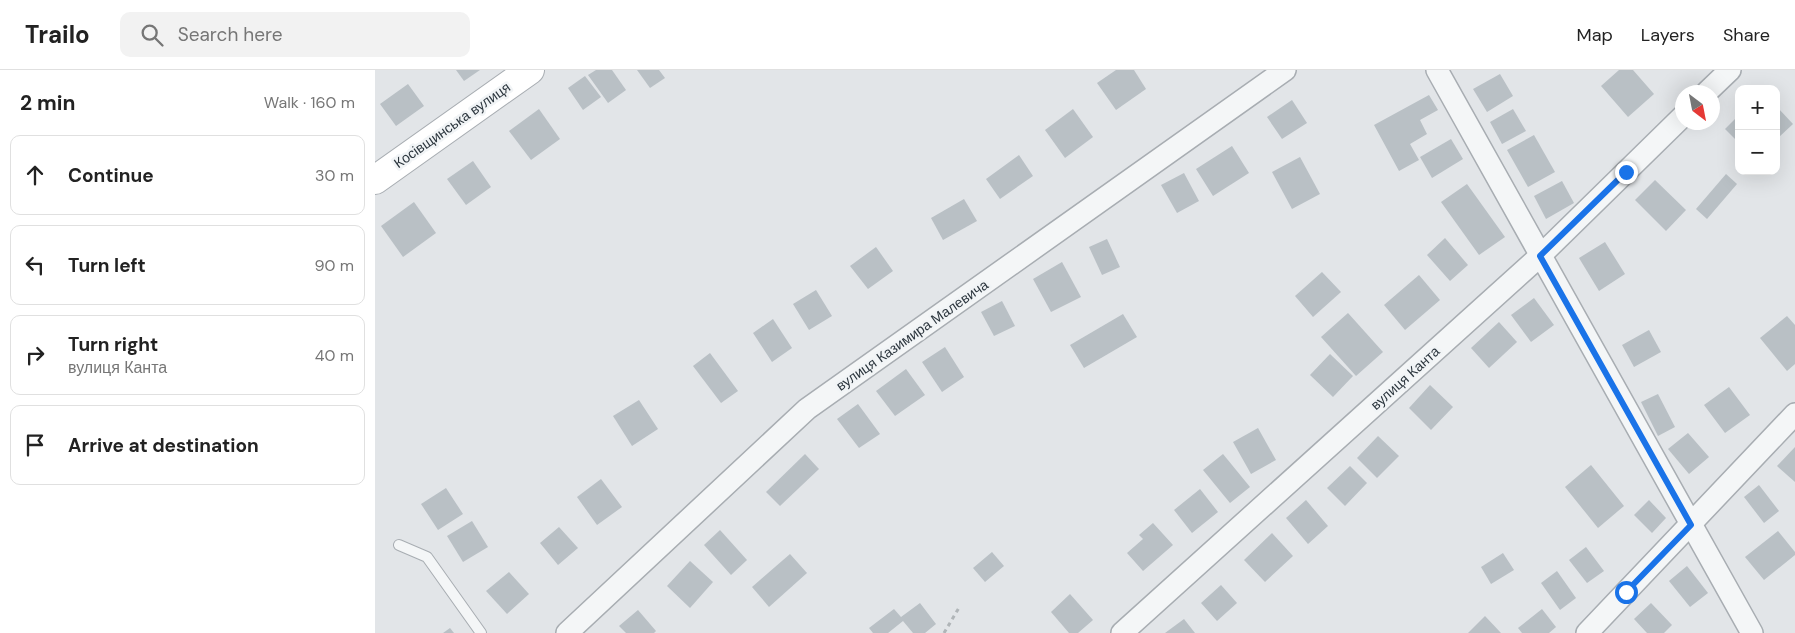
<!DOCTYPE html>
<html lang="en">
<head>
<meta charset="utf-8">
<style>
	:root { --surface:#fff; --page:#f2f2f2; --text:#222; --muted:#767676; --line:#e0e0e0 }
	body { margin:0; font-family:"DM Sans",sans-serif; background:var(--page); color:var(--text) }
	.controls { position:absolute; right:15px; top:15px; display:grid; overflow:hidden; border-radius:10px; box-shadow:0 5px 20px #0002 }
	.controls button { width:45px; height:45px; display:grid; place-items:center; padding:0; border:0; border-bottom:1px solid var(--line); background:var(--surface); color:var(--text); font:25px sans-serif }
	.compass { position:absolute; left:1300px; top:15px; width:45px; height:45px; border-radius:50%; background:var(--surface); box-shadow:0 5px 20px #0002; rotate:148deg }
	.stop { position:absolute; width:15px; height:15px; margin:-11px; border:4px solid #1a73e8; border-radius:50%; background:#fff }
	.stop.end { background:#1a73e8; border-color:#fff; box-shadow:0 1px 5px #0008 }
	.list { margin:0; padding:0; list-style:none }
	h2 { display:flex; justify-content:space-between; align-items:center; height:65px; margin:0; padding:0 20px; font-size:21px }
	h2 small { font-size:16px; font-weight:400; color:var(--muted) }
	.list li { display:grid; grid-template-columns:32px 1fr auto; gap:15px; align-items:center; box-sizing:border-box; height:80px; margin:0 10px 10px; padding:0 10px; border:1px solid var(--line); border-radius:10px }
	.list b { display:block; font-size:19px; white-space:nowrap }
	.list p { margin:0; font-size:16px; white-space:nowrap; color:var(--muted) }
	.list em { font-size:16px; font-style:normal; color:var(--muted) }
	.icon { flex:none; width:28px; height:28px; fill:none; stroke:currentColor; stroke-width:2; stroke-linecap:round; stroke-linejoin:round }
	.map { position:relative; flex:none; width:1420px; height:563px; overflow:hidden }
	header { display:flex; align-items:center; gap:30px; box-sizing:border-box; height:70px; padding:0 25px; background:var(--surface); border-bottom:1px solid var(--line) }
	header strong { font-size:24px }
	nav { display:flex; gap:28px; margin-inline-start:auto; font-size:18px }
	.search { width:350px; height:45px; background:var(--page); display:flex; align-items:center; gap:12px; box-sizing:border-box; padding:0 18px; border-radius:10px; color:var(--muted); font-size:19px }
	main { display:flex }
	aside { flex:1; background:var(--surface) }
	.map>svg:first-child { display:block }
	.building { fill:#b9c0c5 }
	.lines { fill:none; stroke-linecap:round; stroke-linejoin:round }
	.lane-casing { stroke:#a8adb2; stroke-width:12 }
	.street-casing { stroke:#a8adb2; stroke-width:24 }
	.secondary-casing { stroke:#a8adb2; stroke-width:30 }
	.path { stroke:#b0b5b8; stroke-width:3; stroke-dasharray:4 4; stroke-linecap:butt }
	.lane { stroke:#f4f6f7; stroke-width:10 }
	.street { stroke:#f4f6f7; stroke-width:21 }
	.secondary { stroke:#fff; stroke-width:28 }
	.route { stroke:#1a73e8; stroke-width:6 }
	.labels { text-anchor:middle; stroke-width:5; stroke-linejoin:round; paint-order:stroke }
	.street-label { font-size:14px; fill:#2c363e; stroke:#f1f4f6 }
</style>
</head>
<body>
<header>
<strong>Trailo</strong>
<div class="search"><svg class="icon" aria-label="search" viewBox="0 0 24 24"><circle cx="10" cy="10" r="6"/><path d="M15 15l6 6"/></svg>Search here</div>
<nav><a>Map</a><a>Layers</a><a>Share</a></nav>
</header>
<main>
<aside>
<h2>2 min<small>Walk · 160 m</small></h2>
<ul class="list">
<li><svg class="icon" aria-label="ahead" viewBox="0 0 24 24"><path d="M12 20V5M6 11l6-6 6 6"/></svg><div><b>Continue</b></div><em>30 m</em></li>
<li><svg class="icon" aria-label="left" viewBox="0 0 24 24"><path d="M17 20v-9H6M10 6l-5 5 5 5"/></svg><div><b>Turn left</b></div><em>90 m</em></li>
<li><svg class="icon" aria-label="right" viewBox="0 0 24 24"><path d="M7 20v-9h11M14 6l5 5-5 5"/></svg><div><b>Turn right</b><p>вулиця Канта</p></div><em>40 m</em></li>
<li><svg class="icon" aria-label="arrive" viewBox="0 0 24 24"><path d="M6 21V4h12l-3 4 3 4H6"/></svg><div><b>Arrive at destination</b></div></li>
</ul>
</aside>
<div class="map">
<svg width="1420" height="563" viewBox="0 0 1420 563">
	<rect width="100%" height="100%" fill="#e2e5e8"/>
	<g class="building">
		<path d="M81,0H105L89,11Z"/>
		<path d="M221,0H237L251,20L233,33L213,5Z"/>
		<path d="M262,0H284L290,8L275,18Z"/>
		<path d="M741,0H759L771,19L741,40L722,13Z"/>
		<path d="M1244,0H1258L1279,24L1253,47L1226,16Z"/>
		<path d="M1125,4L1138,26L1112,42L1098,19Z"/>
		<path d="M210,6L226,27L208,40L193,18Z"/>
		<path d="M33,14L49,36L21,56L5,34Z"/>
		<path d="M1054,25L1063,40L1045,50L1052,64L1035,74L1044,90L1024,101L999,55Z"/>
		<path d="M917,30L932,53L907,69L892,47Z"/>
		<path d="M1401,36L1418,54L1401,70Z"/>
		<path d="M164,39L185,69L156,90L134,61Z"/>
		<path d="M698,39L718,67L690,88L670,60Z"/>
		<path d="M1138,39L1151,61L1127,74L1115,52Z"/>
		<path d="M1364,45V73L1350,59Z"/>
		<path d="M1159,65L1180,102L1153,117L1132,80Z"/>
		<path d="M1076,69L1088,89L1057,108L1045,87Z"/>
		<path d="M857,76L874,103L838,126L821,99Z"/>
		<path d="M644,85L658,106L625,129L611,109Z"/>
		<path d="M925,87L945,124L917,139L897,102Z"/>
		<path d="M98,91L116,117L91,135L72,109Z"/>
		<path d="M809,103L824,131L802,143L786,115Z"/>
		<path d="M1351,104L1362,114L1332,149L1321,139Z"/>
		<path d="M1280,110L1311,140L1291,161L1260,130Z"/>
		<path d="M1187,111L1199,133L1171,149L1159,126Z"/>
		<path d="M1092,114L1130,167L1104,185L1066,132Z"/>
		<path d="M589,129L602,151L568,170L556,148Z"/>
		<path d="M39,132L61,163L28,187L6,156Z"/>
		<path d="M1070,168L1093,195L1075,211L1052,185Z"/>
		<path d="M732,169L745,197L727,205L714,177Z"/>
		<path d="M1230,172L1250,204L1224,221L1204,188Z"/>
		<path d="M501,177L518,201L493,219L475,196Z"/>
		<path d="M687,192L706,227L676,242L658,209Z"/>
		<path d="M947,202L966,222L938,247L920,226Z"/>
		<path d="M1044,205L1065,230L1030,260L1009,235Z"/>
		<path d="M441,220L457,246L434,260L418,234Z"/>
		<path d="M1159,228L1179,255L1156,272L1136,245Z"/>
		<path d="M627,231L640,256L619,266L606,242Z"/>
		<path d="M973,243L1008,282L981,306L946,267Z"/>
		<path d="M748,244L762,267L709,298L695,275Z"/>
		<path d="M1412,246L1420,255V294L1412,301L1385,268Z"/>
		<path d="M398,249L417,278L397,292L378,263Z"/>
		<path d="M1124,252L1142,272L1114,298L1096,278Z"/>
		<path d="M1274,260L1286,282L1259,297L1247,275Z"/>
		<path d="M570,277L589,307L567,322L547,292Z"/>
		<path d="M335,283L363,321L346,333L318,296Z"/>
		<path d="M955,284L978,306L958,327L935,305Z"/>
		<path d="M531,299L550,325L520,346L501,321Z"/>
		<path d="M1055,315L1078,337L1056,360L1034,338Z"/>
		<path d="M1354,317L1375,345L1350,363L1329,335Z"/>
		<path d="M1283,324L1300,357L1283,366L1266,332Z"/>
		<path d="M264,330L283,359L257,376L238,346Z"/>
		<path d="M483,334L505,364L484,378L462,349Z"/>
		<path d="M883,358L901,390L876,404L858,372Z"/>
		<path d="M1313,363L1334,387L1314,404L1293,379Z"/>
		<path d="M1003,366L1024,386L1002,408L982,388Z"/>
		<path d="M1420,377V412L1402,396Z"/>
		<path d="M430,384L444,399L405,436L391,422Z"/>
		<path d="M848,384L875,417L855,433L828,400Z"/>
		<path d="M1216,395L1249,436L1223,458L1190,417Z"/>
		<path d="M975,396L992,413L970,436L952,418Z"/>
		<path d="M226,409L247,437L222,455L202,427Z"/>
		<path d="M1384,415L1404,441L1389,453L1369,427Z"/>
		<path d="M71,418L88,444L63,460L46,434Z"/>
		<path d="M825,419L843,442L817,463L799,440Z"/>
		<path d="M931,430L953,456L933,474L911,448Z"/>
		<path d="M1274,430L1291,448L1277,463L1259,445Z"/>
		<path d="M97,451L113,477L88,492L72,466Z"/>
		<path d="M778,453L798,475L768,501L752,483L768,469L764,465Z"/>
		<path d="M184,457L203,478L183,495L165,473Z"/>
		<path d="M345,460L372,490L356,505L329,475Z"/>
		<path d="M1403,461L1420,482V485L1389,510L1370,487Z"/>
		<path d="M897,463L918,486L890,512L869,490Z"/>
		<path d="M1211,477L1229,501L1212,513L1194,490Z"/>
		<path d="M617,482L629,496L610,512L598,498Z"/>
		<path d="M1128,483L1139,500L1116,514L1106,497Z"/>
		<path d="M415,484L432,503L394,537L377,517Z"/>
		<path d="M315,491L338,512L315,538L292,516Z"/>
		<path d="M1312,496L1333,523L1315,537L1294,511Z"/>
		<path d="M1182,501L1201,528L1185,540L1166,513Z"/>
		<path d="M134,502L154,524L132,544L111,521Z"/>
		<path d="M846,515L862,533L842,551L826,533Z"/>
		<path d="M695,524L718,550L703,563H694L676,542Z"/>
		<path d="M545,533L561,554L550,563H538L528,551L513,563H498L494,558L519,539L526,547Z"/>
		<path d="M1276,533L1297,555L1289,563H1272L1259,549Z"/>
		<path d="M1167,539L1181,557L1174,563H1147L1143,558Z"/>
		<path d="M263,540L281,561L279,563H251L244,556Z"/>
		<path d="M1110,546L1126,563H1093Z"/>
		<path d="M809,549L820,563H790Z"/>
		<path d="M75,558L79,563H68Z"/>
	</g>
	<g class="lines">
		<g class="lane-casing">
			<path id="lane" d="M24,475L52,487L106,563"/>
		</g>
		<g class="street-casing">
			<g id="street">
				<path d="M1062,0L1377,563"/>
				<path d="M1332,22L1355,0"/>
				<path d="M192,563L432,339L910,0"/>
				<path d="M747,563L1165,186L1308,46"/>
				<path d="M1212,563L1420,344"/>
			</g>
		</g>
		<g class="secondary-casing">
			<path id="secondary" d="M0,110L155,0"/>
		</g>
		<path class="path" d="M569,563L585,536"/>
		<use href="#lane" class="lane"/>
		<use href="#street" class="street"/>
		<use href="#secondary" class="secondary"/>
	</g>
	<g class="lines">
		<path class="route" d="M1251,102L1165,186L1316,455L1251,522"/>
	</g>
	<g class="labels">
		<g class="street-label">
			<text transform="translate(77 55) rotate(-35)" y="5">Косівщинська вулиця</text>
			<text transform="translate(537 265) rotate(-35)" y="5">вулиця Казимира Малевича</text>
			<text transform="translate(1030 308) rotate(-42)" y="5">вулиця Канта</text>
		</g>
	</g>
</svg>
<div class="controls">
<button>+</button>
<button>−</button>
</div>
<svg class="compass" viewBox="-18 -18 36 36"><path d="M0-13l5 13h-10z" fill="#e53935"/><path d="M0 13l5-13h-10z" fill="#767676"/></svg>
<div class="stop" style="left:1251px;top:522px"></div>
<div class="stop end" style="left:1251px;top:102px"></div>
</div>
</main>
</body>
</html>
